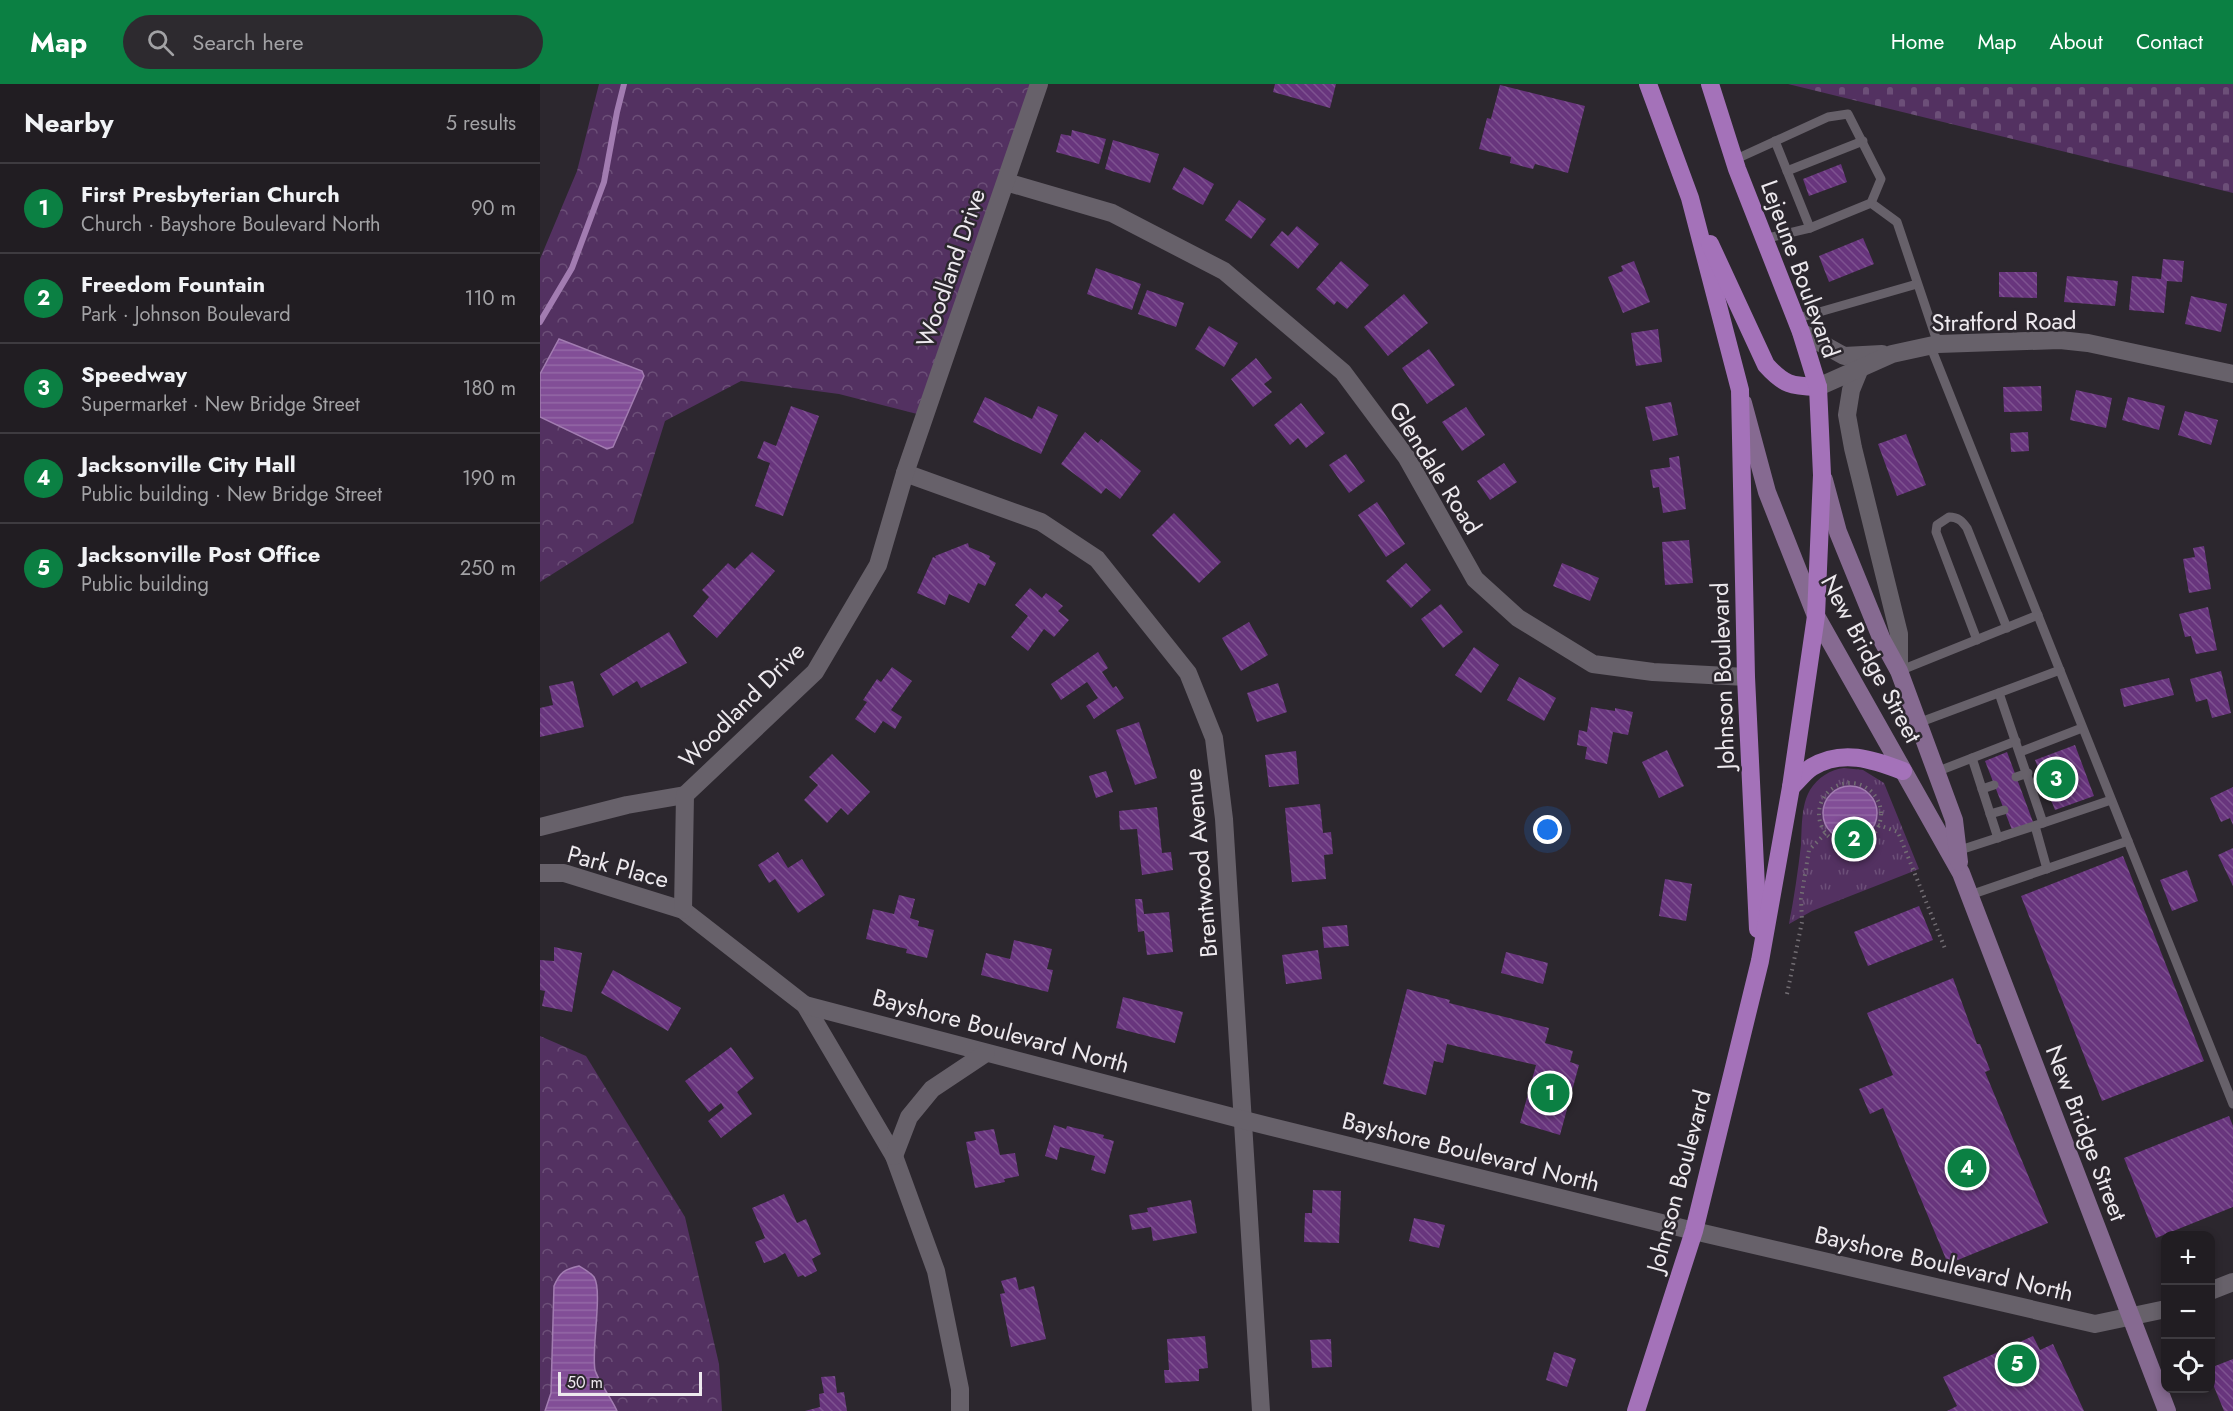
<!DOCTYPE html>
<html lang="en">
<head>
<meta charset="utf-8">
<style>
	:root { --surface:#211d22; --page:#2d2a2f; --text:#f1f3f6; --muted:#a2a2a5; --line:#3e3b40; --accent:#0b8043 }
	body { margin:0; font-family:Jost,sans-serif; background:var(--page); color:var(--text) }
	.controls { position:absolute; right:18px; bottom:18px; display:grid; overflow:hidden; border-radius:12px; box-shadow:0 3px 9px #0003 }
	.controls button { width:54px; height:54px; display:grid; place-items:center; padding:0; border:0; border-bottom:2px solid var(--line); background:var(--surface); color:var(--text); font:30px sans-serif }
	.scale { position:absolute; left:18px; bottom:15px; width:144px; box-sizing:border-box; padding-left:6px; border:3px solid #ede9ee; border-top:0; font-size:16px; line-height:21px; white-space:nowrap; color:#ede9ee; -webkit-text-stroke:4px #2c272e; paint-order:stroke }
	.you { position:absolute; left:1008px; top:746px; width:21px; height:21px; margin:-15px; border:4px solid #fff; border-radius:50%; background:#1a73e8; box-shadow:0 0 0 9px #1a73e833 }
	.badge { display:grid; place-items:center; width:39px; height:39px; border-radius:50%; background:var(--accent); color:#fff; font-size:20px; font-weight:700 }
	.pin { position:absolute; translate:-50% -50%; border:3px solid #fff; box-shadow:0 2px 6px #0006 }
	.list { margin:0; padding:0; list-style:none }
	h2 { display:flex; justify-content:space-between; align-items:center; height:78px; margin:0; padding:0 24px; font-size:26px }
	h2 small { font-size:20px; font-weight:400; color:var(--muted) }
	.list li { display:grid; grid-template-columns:39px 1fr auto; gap:18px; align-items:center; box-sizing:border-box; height:90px; padding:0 24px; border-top:2px solid var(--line) }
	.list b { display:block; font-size:22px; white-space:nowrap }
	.list p { margin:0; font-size:20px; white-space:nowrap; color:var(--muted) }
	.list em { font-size:20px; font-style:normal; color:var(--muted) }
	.icon { flex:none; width:33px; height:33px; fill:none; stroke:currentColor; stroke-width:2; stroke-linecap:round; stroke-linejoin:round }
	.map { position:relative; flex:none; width:1693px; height:1327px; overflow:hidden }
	header { display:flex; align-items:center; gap:36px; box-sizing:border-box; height:84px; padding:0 30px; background:var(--accent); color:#fff }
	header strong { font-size:28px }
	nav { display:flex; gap:33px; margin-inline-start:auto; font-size:21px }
	.search { width:420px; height:54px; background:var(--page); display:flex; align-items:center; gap:15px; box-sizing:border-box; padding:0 21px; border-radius:33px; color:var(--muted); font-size:22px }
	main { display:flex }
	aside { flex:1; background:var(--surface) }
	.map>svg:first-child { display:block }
	.grass { fill:url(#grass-tufts) }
	.forest { fill:url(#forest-crowns) }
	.cemetery { fill:url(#cemetery-stones) }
	.water { fill:url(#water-rules); stroke:#a27cb1; stroke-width:1.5 }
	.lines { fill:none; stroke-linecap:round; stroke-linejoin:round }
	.stream { stroke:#a27cb1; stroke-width:6 }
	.building { fill:url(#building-back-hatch) }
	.path { stroke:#726d73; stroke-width:4; stroke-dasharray:1.5 4.5; stroke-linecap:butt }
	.lane { stroke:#67616a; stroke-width:9 }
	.street { stroke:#67616a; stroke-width:18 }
	.secondary { stroke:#866a91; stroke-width:18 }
	.primary { stroke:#a472b9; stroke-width:18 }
	.labels { text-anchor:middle; stroke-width:5; stroke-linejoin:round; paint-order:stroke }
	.street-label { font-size:24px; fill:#ede9ee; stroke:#2c272e }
</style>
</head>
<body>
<header>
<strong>Map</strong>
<div class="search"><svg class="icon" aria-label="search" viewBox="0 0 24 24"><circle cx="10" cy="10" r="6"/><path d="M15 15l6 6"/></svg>Search here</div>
<nav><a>Home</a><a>Map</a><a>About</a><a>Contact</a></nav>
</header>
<main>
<aside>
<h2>Nearby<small>5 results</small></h2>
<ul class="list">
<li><span class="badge">1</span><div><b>First Presbyterian Church</b><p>Church · Bayshore Boulevard North</p></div><em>90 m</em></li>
<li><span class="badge">2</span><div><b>Freedom Fountain</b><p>Park · Johnson Boulevard</p></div><em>110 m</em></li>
<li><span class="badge">3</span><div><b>Speedway</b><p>Supermarket · New Bridge Street</p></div><em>180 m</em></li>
<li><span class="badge">4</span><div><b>Jacksonville City Hall</b><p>Public building · New Bridge Street</p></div><em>190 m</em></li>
<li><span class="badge">5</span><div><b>Jacksonville Post Office</b><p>Public building</p></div><em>250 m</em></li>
</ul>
</aside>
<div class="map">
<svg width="1693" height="1327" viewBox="0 0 1693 1327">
	<defs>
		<pattern id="grass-tufts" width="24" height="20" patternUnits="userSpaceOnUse" patternTransform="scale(1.5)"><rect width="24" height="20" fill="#533161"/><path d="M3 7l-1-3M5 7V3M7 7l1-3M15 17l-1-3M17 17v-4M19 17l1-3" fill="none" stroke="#6c4f78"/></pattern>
		<pattern id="forest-crowns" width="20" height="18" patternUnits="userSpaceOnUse" patternTransform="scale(1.5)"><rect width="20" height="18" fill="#533161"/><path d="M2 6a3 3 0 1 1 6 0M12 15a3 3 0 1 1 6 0" fill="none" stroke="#6c4f78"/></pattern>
		<pattern id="cemetery-stones" width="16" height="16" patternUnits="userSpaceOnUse" patternTransform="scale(1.5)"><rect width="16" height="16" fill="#533161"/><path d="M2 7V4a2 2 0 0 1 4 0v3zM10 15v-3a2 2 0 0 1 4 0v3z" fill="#6c4f78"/></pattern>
		<pattern id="water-rules" width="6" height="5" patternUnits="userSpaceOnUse" patternTransform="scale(1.5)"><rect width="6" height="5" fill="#824e97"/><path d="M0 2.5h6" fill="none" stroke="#9468a6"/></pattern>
		<pattern id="building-back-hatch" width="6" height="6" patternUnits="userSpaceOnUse" patternTransform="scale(1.5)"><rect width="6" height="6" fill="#68357d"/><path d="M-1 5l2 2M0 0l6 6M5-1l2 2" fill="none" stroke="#7e5290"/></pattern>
	</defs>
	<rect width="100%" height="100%" fill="#2c272e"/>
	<path class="grass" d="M1304,684L1323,686L1344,699L1379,785L1272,827L1249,840C1254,814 1258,787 1261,761C1262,744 1261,721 1270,706C1277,694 1291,685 1304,684Z"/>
	<g class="forest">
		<path d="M59,0H499L385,332L299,310L201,297L125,337L93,439L0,498V175L37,87Z"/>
		<path d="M0,952L46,972L145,1133L179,1280L182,1327H0Z"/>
	</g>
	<path class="cemetery" d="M1248,0H1693V109Z"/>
	<g class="water">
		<path d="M19,255L102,287L104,292L73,363L67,365L0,333V290Z"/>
		<circle cx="1310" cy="729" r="27"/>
		<path d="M39,1182C44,1185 51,1189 54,1193C63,1207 51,1266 55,1286C57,1295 73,1317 77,1327H5L11,1309L14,1202C20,1188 25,1185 39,1182Z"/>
	</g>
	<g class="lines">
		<path class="stream" d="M0,238L32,184L64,98L77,28L84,0"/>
	</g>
	<g class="building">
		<path d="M735,0H796L790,24L733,8Z"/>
		<path d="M960,1L1045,22L1028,89L995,80L993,85L970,79L971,73L939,65L947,34L951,35Z"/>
		<path d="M532,46L566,55L559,80L516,68L521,50L531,52Z"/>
		<path d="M573,56L619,70L610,99L565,85Z"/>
		<path d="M1301,80L1307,98L1269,112L1263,95Z"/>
		<path d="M644,83L674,100L663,121L632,105Z"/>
		<path d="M699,116L726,135L711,155L685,136Z"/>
		<path d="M757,142L779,160L758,185L730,161L742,147L748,152Z"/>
		<path d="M1323,154L1334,180L1289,198L1279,172Z"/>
		<path d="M1623,175L1644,177L1642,198L1627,197L1624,229L1589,226L1592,192L1621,195Z"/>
		<path d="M801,177L829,201L807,225L797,217L794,221L776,205Z"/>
		<path d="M1094,177L1110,218L1083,229L1068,193L1083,187L1081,182Z"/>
		<path d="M556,184L601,200L592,226L547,210Z"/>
		<path d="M1459,188H1497V214L1459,213Z"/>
		<path d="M1527,192L1578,197L1575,222L1524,218Z"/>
		<path d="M607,206L644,219L636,243L598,230Z"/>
		<path d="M864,210L888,239L848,272L824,243Z"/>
		<path d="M1651,212L1687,220L1681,248L1645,240Z"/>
		<path d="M669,242L698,259L684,283L655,265Z"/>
		<path d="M1118,245L1122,278L1096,282L1091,249Z"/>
		<path d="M889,265L915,301L887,320L862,284Z"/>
		<path d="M716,274L732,294L724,300L732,308L713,323L691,295Z"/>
		<path d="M1501,302L1502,327L1464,328L1463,303Z"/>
		<path d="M1536,306L1572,314L1566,344L1530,336Z"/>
		<path d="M445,313L492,335L498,322L518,331L501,370L433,338Z"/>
		<path d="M1588,313L1625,322L1619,346L1582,336Z"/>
		<path d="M1131,318L1138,351L1113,357L1105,323Z"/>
		<path d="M761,319L785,349L766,364L758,354L750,361L734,341Z"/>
		<path d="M251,322L279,332L243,432L215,422L230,379L217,374L224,357L236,362Z"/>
		<path d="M926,323L945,351L922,367L902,338Z"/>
		<path d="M1645,327L1678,336L1671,361L1638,351Z"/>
		<path d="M545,348L558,359L561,355L601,387L580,415L566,404L561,410L521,380Z"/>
		<path d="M1488,348L1489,367L1471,368L1470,349Z"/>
		<path d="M1366,350L1386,401L1357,412L1338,360Z"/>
		<path d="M806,370L825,397L809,409L789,381Z"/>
		<path d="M1139,372L1146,425L1123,429L1119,403L1113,404L1110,386L1130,383L1129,374Z"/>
		<path d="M964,379L977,398L950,416L937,397Z"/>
		<path d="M837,418L865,460L846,473L818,431Z"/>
		<path d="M634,429L681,478L659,499L612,451Z"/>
		<path d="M1149,456L1153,499L1125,501L1122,458Z"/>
		<path d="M428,459L429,463L450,472L449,475L456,479L445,502L438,499L429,519L409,510L405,521L377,509L393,473L396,474L395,472Z"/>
		<path d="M1664,462L1671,505L1649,509L1643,475L1655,473L1653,464Z"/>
		<path d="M212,468L235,487L177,554L153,532L169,513L162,506L188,479L195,485Z"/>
		<path d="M866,479L891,506L871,524L846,497Z"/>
		<path d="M1022,479L1059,494L1050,517L1013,502Z"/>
		<path d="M490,504L502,514L506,509L523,522L518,527L529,536L514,553L504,545L488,567L471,553L488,532L475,521Z"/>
		<path d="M901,520L923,548L903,564L881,535Z"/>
		<path d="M1668,523L1677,566L1656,570L1651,552L1645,553L1639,530Z"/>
		<path d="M709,538L728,571L701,587L682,554Z"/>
		<path d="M129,548L147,579L101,604L97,597L73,612L60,590Z"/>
		<path d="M934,563L959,581L941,609L915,591Z"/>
		<path d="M558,568L568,584L562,588L573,604L576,602L584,614L554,635L546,622L558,614L547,598L521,616L511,600Z"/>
		<path d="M352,583L372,597L351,626L362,633L355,645L343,637L335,649L315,635L327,618L323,616L337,595L341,598Z"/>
		<path d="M1681,587L1691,629L1672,634L1667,615L1656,618L1650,595Z"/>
		<path d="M979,593L1016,614L1004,637L967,616Z"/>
		<path d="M1629,594L1634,611L1584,623L1580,605Z"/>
		<path d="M33,597L44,643L0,653V624L13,621L9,602Z"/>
		<path d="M738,599L747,628L717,638L707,609Z"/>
		<path d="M1051,623L1075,627V624L1093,628L1088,651L1073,648L1067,680L1045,675L1047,663L1037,661L1039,646L1047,648Z"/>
		<path d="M599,638L617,694L595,701L576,646Z"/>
		<path d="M1535,661L1554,712L1515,726L1495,676Z"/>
		<path d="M1127,666L1144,702L1119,714L1102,678Z"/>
		<path d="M756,667L759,700L729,703L725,671Z"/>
		<path d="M1467,668L1493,738L1472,746L1445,677Z"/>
		<path d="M292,670L330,708L308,731L301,724L287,739L264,716L278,701L269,693Z"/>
		<path d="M566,687L573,708L556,714L549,692Z"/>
		<path d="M1693,703V741L1690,734L1681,738L1670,714Z"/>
		<path d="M780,720L783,749L791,748L793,770L784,771L786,795L752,798L745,724Z"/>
		<path d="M617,723L622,769L631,768L633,786L602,791L597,745L580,746L579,727Z"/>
		<path d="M1693,764V802L1678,771Z"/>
		<path d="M238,768L248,784L262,775L285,811L258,829L235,795L229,799L218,781Z"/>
		<path d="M1583,772L1664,977L1562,1017L1481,812Z"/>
		<path d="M1647,786L1658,817L1632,827L1620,796Z"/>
		<path d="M1125,795L1152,800L1146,837L1119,832Z"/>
		<path d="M359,811L375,815L370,834L379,837L378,842L394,846L387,874L366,869L367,865L326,855L333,825L354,830Z"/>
		<path d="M595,815H602L604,830L629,828L633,868L607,871L604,847L598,848Z"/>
		<path d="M1379,822L1393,856L1328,882L1314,848Z"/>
		<path d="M807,841L809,862L784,864L782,843Z"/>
		<path d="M474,856L512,865L507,885L513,886L508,908L441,891L446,869L470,875Z"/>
		<path d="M14,863L42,869L32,928L2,922L5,907L0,906V876L14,877Z"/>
		<path d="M778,866L782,895L746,900L742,871Z"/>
		<path d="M966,868L1008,879L1003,900L961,889Z"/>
		<path d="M73,886L141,924L128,947L61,909Z"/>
		<path d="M1413,894L1437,960H1440L1450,986L1445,988L1508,1139L1408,1180L1343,1024L1330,1030L1319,1005L1353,991L1327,929Z"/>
		<path d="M867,905L910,916L909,919L1009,944L1005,959L1033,967L1030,978L1039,981L1020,1051L980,1039L996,981L907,960L903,979L894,977L886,1011L843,1000Z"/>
		<path d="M583,913L643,928L635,959L576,944Z"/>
		<path d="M191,963L214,994L197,1008L212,1030L181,1054L168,1037L184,1024L181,1019L169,1028L145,997Z"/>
		<path d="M1689,1032L1693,1042V1123L1616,1154L1584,1074Z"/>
		<path d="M514,1041L526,1045L527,1042L564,1051L563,1054L574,1057L565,1090L551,1086L555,1072L520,1063L517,1076L505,1072Z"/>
		<path d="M454,1045L460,1071L475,1069L479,1092L464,1095L465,1098L435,1104L426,1058L436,1056L434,1048Z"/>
		<path d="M773,1106L801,1107L799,1159L764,1158L765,1129H772Z"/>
		<path d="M244,1110L257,1139L266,1135L281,1170L272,1175L277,1187L265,1193L263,1191L258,1193L245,1169L235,1175L224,1179L215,1158L225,1154L212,1124Z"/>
		<path d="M651,1116L657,1149L613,1157L611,1143L592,1146L589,1131L608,1128L607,1124Z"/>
		<path d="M874,1134L905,1141L899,1164L869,1157Z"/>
		<path d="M476,1193L479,1206L494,1202L506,1255L471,1263L460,1210L465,1209L461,1197Z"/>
		<path d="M665,1252L668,1284L659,1285V1297L625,1299L624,1286H629L627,1255Z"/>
		<path d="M1493,1252L1500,1266L1513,1260L1544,1327H1407L1417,1322L1403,1293Z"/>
		<path d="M791,1255L792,1283L772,1284L770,1256Z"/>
		<path d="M1014,1268L1036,1275L1027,1303L1006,1296Z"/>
		<path d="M1693,1275V1327H1684L1670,1293V1284Z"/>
		<path d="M295,1292L297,1309L304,1308L307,1327H265L280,1323L279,1310L284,1309L281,1293Z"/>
	</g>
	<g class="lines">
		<g class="path">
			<circle cx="1310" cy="730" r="31"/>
			<path d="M1338,741L1358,748L1406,867"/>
			<path d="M1247,910L1262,838L1261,815L1269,766L1286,749"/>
		</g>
		<g class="lane">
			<path d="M1235,57L1270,144"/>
			<path d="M1194,76L1288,33L1308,30L1341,95L1331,119L1270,144L1224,155"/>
			<path d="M1247,87L1323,57"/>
			<path d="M1331,119L1357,138L1398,260"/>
			<path d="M1255,235L1377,200"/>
			<path d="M1390,261L1693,1020"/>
			<path d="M1437,556L1396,448L1397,441L1409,433C1418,433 1422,437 1427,444L1467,544"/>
			<path d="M1359,587L1498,531"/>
			<path d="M1378,639L1520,586"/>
			<path d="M1480,668L1542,644"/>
			<path d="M1432,674L1458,754"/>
			<path d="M1396,688L1476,657"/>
			<path d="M1476,693L1488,689"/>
			<path d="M1442,705L1454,701"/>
			<path d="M1450,730L1464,726"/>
			<path d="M1503,739L1571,716"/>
			<path d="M1495,742L1507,785"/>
			<path d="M1417,767L1503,739L1459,609"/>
			<path d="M1430,811L1588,757"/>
		</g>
		<g class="street">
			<path d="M466,98L572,129L684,187L803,288L867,374L935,495L978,534L1053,580L1113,588L1206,593"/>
			<path d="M1261,248L1304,272L1342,270"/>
			<path d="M1320,284L1311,306L1307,331L1313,364L1359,550V587"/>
			<path d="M1278,303L1352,270L1398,260L1520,256L1548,259L1693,290"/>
			<path d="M365,389L501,438L557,475L648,589L674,654L684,735L721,1327"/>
			<path d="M0,743L87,721L145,711"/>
			<path d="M0,789H24L143,826L265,921L354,1072L396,1187L420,1305V1327"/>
			<path d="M143,826L145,711L275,588L338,481L365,389L499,0"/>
			<path d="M265,921L704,1036L1154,1147L1555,1240L1626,1225"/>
			<path d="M354,1072L369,1033L392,1005L446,969"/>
			<path d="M1670,1207L1693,1198"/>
		</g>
		<g class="secondary">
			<path d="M1203,319L1227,408L1276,532L1421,789L1627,1327"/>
			<path d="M1284,396L1298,448L1342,556L1359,587L1414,736L1419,778"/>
		</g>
		<g class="primary">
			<path d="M1108,0L1150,114L1200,306L1206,593L1218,845"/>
			<path d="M1170,160L1226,281C1244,301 1251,302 1278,303"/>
			<path d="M1251,703C1258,697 1264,688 1272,683C1302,665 1332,675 1363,687"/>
			<path d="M1096,1327L1154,1147L1220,877L1251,703L1276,532L1282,391L1278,303L1261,248L1197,85L1170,0"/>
		</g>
	</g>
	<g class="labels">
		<g class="street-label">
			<text transform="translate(411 184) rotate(-71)" y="8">Woodland Drive</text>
			<text transform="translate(1260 185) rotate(70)" y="8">Lejeune Boulevard</text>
			<text transform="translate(1464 238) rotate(-1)" y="8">Stratford Road</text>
			<text transform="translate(895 384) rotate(58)" y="8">Glendale Road</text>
			<text transform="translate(1331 575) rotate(62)" y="8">New Bridge Street</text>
			<text transform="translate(1183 592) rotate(-92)" y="8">Johnson Boulevard</text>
			<text transform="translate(202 621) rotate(-45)" y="8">Woodland Drive</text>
			<text transform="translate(661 779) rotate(-95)" y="8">Brentwood Avenue</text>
			<text transform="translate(78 783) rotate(15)" y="8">Park Place</text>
			<text transform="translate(461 947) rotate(15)" y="8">Bayshore Boulevard North</text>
			<text transform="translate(1546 1049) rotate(69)" y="8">New Bridge Street</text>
			<text transform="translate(931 1068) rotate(14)" y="8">Bayshore Boulevard North</text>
			<text transform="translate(1139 1097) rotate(-75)" y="8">Johnson Boulevard</text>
			<text transform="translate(1404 1180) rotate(13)" y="8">Bayshore Boulevard North</text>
		</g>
	</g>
</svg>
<div class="controls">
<button>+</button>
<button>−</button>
<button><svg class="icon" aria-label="locate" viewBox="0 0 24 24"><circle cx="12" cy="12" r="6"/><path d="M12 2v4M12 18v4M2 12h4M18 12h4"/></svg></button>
</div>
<div class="scale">50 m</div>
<div class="you"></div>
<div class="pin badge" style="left:1010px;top:1009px">1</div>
<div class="pin badge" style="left:1314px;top:755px">2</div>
<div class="pin badge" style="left:1516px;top:695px">3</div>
<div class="pin badge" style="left:1427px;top:1084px">4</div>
<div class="pin badge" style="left:1477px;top:1280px">5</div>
</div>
</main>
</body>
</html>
